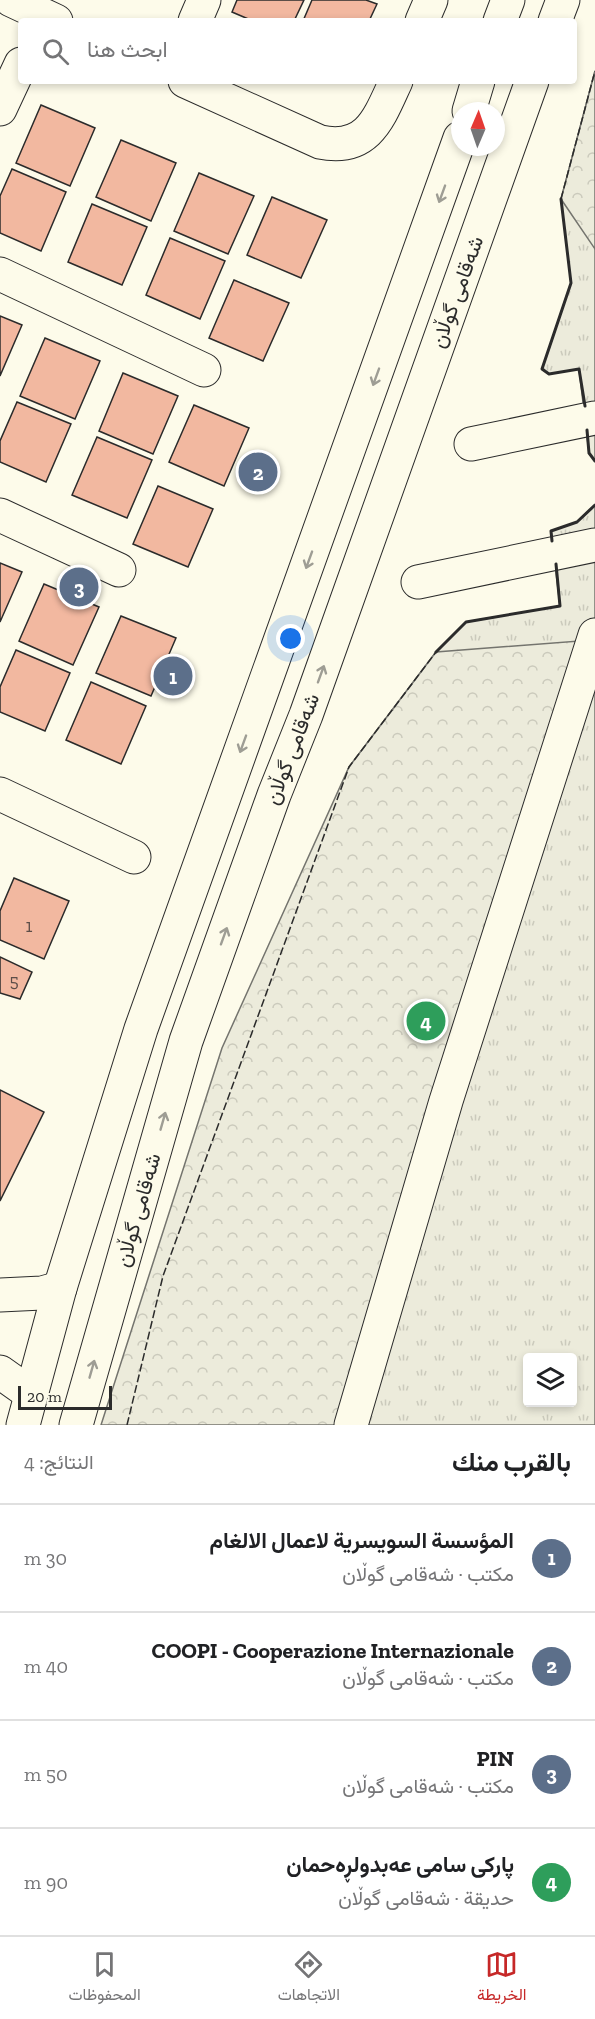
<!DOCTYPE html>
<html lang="ar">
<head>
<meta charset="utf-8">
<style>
	:root { --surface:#fff; --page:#f6f6f6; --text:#202124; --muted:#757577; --line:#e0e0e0; --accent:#c62828 }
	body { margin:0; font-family:"Zilla Slab",Vazirmatn,serif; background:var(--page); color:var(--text); direction:rtl }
	.controls { position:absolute; right:18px; bottom:18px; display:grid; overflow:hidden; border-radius:6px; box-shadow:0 3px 9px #0003 }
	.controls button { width:54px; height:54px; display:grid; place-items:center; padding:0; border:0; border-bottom:2px solid var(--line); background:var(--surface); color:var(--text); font:30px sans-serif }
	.compass { position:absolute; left:451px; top:102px; width:54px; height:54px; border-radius:50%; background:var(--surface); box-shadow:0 3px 9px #0003; rotate:2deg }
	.scale { position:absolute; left:18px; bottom:15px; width:94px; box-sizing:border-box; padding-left:6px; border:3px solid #2b2b2b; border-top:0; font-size:16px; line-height:21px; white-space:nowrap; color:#2b2b2b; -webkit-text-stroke:4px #fdfbea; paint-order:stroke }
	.you { position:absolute; left:291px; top:639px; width:21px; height:21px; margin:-15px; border:4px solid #fff; border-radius:50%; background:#1a73e8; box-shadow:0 0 0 9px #1a73e833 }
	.badge { display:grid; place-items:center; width:39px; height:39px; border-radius:50%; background:var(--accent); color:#fff; font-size:20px; font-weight:700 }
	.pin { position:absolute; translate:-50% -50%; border:3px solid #fff; box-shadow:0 2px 6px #0006 }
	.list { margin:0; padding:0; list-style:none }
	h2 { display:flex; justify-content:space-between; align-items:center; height:78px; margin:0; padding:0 24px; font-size:26px }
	h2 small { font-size:20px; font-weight:400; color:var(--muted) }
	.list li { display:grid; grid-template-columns:39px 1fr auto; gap:18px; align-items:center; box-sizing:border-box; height:108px; padding:0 24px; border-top:2px solid var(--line) }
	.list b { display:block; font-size:22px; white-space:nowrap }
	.list p { margin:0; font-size:20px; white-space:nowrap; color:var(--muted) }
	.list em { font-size:20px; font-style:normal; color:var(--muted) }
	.icon { flex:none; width:33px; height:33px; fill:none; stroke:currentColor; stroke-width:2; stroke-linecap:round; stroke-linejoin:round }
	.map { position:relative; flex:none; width:595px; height:1425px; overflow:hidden; direction:ltr }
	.search { position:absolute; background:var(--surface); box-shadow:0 3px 9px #0003; left:18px; right:18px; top:18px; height:66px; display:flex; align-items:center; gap:15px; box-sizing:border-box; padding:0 21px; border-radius:6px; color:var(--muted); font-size:22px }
	.sheet { height:510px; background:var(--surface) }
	nav { display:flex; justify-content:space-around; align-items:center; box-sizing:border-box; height:84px; border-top:2px solid var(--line); background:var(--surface); font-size:16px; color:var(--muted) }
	nav a { display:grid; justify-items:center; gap:3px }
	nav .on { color:var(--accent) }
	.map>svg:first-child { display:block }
	.grass { fill:url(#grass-tufts); stroke:#74746e; stroke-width:1.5; fill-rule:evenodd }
	.forest { fill:url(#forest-crowns); stroke:#74746e; stroke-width:1.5 }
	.building { fill:#f2b8a0; stroke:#2b2b2b; stroke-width:1.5 }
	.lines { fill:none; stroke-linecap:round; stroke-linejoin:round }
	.minor-casing { stroke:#2b2b2b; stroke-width:35 }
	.major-casing { stroke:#2b2b2b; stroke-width:35 }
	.minor { stroke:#fdfbea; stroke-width:33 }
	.major { stroke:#fdfbea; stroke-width:33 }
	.fence { stroke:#2b2b2b; stroke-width:1.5; stroke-dasharray:8 3; stroke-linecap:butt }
	.wall { stroke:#2b2b2b; stroke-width:3 }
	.oneway { stroke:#9e9d94 }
	.labels { text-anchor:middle; stroke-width:4.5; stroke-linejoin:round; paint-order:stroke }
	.number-label { font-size:18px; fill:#5d4e48 }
	.street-label { font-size:21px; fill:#2b2b2b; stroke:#fdfbea }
</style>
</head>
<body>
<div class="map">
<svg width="595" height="1425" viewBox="0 0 595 1425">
	<defs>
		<pattern id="grass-tufts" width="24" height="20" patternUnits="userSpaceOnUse" patternTransform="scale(1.5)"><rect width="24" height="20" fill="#ecebdb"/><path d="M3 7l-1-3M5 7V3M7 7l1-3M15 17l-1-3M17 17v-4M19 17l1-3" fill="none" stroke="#cbcabc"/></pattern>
		<pattern id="forest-crowns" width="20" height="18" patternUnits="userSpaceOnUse" patternTransform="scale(1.5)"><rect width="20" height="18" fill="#ecebdb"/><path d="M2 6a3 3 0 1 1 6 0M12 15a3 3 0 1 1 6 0" fill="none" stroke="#cbcabc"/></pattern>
	</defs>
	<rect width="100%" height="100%" fill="#fdfbea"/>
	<g class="grass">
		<path d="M595,71V461L589,453L579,369L549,374L542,369L571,283L561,199Z"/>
		<path d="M595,505V1425H127L163,1276L349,767L436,652L466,622L560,606L551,531L577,522ZM528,1358H572V1402H528Z"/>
	</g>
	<g class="forest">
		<path d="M595,71V249L561,199Z"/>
		<path d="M592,640L353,1425H101L222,1048L349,767L436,652Z"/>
	</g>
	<g class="building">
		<path d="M237,0H304L294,21H253L232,12Z"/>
		<path d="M312,0H366L377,4L369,21H303Z"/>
		<path d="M41,105L95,128L70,186L16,163Z"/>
		<path d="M121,140L176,163L151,221L96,197Z"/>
		<path d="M12,169L66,192L41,251L0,233V196Z"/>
		<path d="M199,173L254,196L228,254L174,231Z"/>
		<path d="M272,197L327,220L301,278L247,255Z"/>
		<path d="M92,204L147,227L122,285L68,262Z"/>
		<path d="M170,238L225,261L200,319L146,295Z"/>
		<path d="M234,280L289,303L263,361L209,338Z"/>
		<path d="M0,316L22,325L0,376Z"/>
		<path d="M45,338L100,361L75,419L20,396Z"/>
		<path d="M123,373L178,396L153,454L99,431Z"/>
		<path d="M17,402L71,424L46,482L0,462V441Z"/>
		<path d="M194,405L249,428L224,486L169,462Z"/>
		<path d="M97,437L152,460L127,518L72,495Z"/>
		<path d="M158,486L213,509L188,567L133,544Z"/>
		<path d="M0,563L22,572L0,622Z"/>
		<path d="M44,584L99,607L73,665L19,641Z"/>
		<path d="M121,616L176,638L151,696L96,673Z"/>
		<path d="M16,650L70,673L45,731L0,712V687Z"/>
		<path d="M91,682L146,706L121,764L66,740Z"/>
		<path d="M14,878L69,901L44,959L0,940V911Z"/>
		<path d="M0,957L32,972L20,999L0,993Z"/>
		<path d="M0,1090L44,1112L0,1201Z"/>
	</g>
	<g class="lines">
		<g class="minor-casing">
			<g id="minor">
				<path d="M11,0L56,21"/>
				<path d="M195,21L204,0"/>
				<path d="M422,21L431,0"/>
				<path d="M185,81L320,142C368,152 379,118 396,81"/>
				<path d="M0,109L21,64"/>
				<path d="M0,274L204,370"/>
				<path d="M471,444L595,418"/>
				<path d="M0,515L119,570"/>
				<path d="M418,582L595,545"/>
				<path d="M0,794L134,857"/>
				<path d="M0,1295L42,1293L60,1288"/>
				<path d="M0,1372L31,1394"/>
				<path d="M351,1425L446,1101L595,635"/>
			</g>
		</g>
		<g class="major-casing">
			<g id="major">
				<path d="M500,21L508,0"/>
				<path d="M555,21L563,0"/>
				<path d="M469,111L478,81"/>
				<path d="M23,1425L60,1288L141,1029L460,138"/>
				<path d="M76,1425L186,1041L274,795L306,715L532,81"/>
			</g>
		</g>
		<use href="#minor" class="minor"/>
		<use href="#major" class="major"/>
		<g class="fence">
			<path d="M561,199L595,71"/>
			<path d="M127,1425L163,1276L349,767L436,652"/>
		</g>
		<g class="wall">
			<path d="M561,199L571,283L542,369L549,374L579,369L585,406"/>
			<path d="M587,430L589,453L595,461"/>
			<path d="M552,541L551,531L577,522L595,505"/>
			<path d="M436,652L466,622L560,606L556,564"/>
		</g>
	</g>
	<defs><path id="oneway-shaft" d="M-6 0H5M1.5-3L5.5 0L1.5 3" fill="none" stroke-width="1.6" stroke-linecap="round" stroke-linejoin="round" transform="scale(1.5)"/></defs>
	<g class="oneway">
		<use href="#oneway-shaft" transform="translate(442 194) rotate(110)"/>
		<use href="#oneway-shaft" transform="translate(376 377) rotate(110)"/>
		<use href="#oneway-shaft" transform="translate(309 560) rotate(110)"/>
		<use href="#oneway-shaft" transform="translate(321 674) rotate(-70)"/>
		<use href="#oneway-shaft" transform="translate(243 744) rotate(110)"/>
		<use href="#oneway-shaft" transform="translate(224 936) rotate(-70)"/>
		<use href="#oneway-shaft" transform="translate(163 1121) rotate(-74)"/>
		<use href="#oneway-shaft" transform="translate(92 1369) rotate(-74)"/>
	</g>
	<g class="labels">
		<g class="number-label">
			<text x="29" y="932">1</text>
			<text x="14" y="987">5</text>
		</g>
		<g class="street-label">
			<text transform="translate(457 292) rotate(-70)" y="7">شەقامی گوڵان</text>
			<text transform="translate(292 749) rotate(-69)" y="7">شەقامی گوڵان</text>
			<text transform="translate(138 1210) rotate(-74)" y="7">شەقامی گوڵان</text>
		</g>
	</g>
</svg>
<div class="controls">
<button><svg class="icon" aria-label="layers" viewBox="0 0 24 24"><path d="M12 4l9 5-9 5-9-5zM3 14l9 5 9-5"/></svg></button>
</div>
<svg class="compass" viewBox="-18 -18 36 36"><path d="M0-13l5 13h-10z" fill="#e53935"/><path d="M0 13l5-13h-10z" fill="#757577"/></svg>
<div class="scale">20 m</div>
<div class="you"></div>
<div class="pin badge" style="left:173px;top:676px;background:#5c6f8a">1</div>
<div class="pin badge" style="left:258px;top:472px;background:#5c6f8a">2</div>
<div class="pin badge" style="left:79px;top:587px;background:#5c6f8a">3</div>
<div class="pin badge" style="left:426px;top:1021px;background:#2e9e5b">4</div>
<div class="search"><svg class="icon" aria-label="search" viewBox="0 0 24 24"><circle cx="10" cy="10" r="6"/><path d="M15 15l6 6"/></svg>ابحث هنا</div>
</div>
<section class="sheet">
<h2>بالقرب منك<small>النتائج: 4</small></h2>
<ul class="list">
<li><span class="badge" style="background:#5c6f8a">1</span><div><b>المؤسسة السويسرية لاعمال الالغام</b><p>مكتب · شەقامی گوڵان</p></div><em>30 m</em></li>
<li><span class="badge" style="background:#5c6f8a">2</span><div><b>COOPI - Cooperazione Internazionale</b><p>مكتب · شەقامی گوڵان</p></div><em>40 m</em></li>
<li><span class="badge" style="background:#5c6f8a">3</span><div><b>PIN</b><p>مكتب · شەقامی گوڵان</p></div><em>50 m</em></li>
<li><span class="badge" style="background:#2e9e5b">4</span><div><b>پارکی سامی عەبدولڕەحمان</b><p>حديقة · شەقامی گوڵان</p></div><em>90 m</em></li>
</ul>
</section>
<nav>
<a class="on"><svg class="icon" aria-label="map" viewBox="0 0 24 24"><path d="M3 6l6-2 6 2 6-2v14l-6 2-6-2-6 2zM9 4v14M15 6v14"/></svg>الخريطة</a>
<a><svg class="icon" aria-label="directions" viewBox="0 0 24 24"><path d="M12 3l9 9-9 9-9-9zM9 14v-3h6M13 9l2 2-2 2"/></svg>الاتجاهات</a>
<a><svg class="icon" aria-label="saved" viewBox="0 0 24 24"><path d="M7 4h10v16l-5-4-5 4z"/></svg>المحفوظات</a>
</nav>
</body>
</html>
